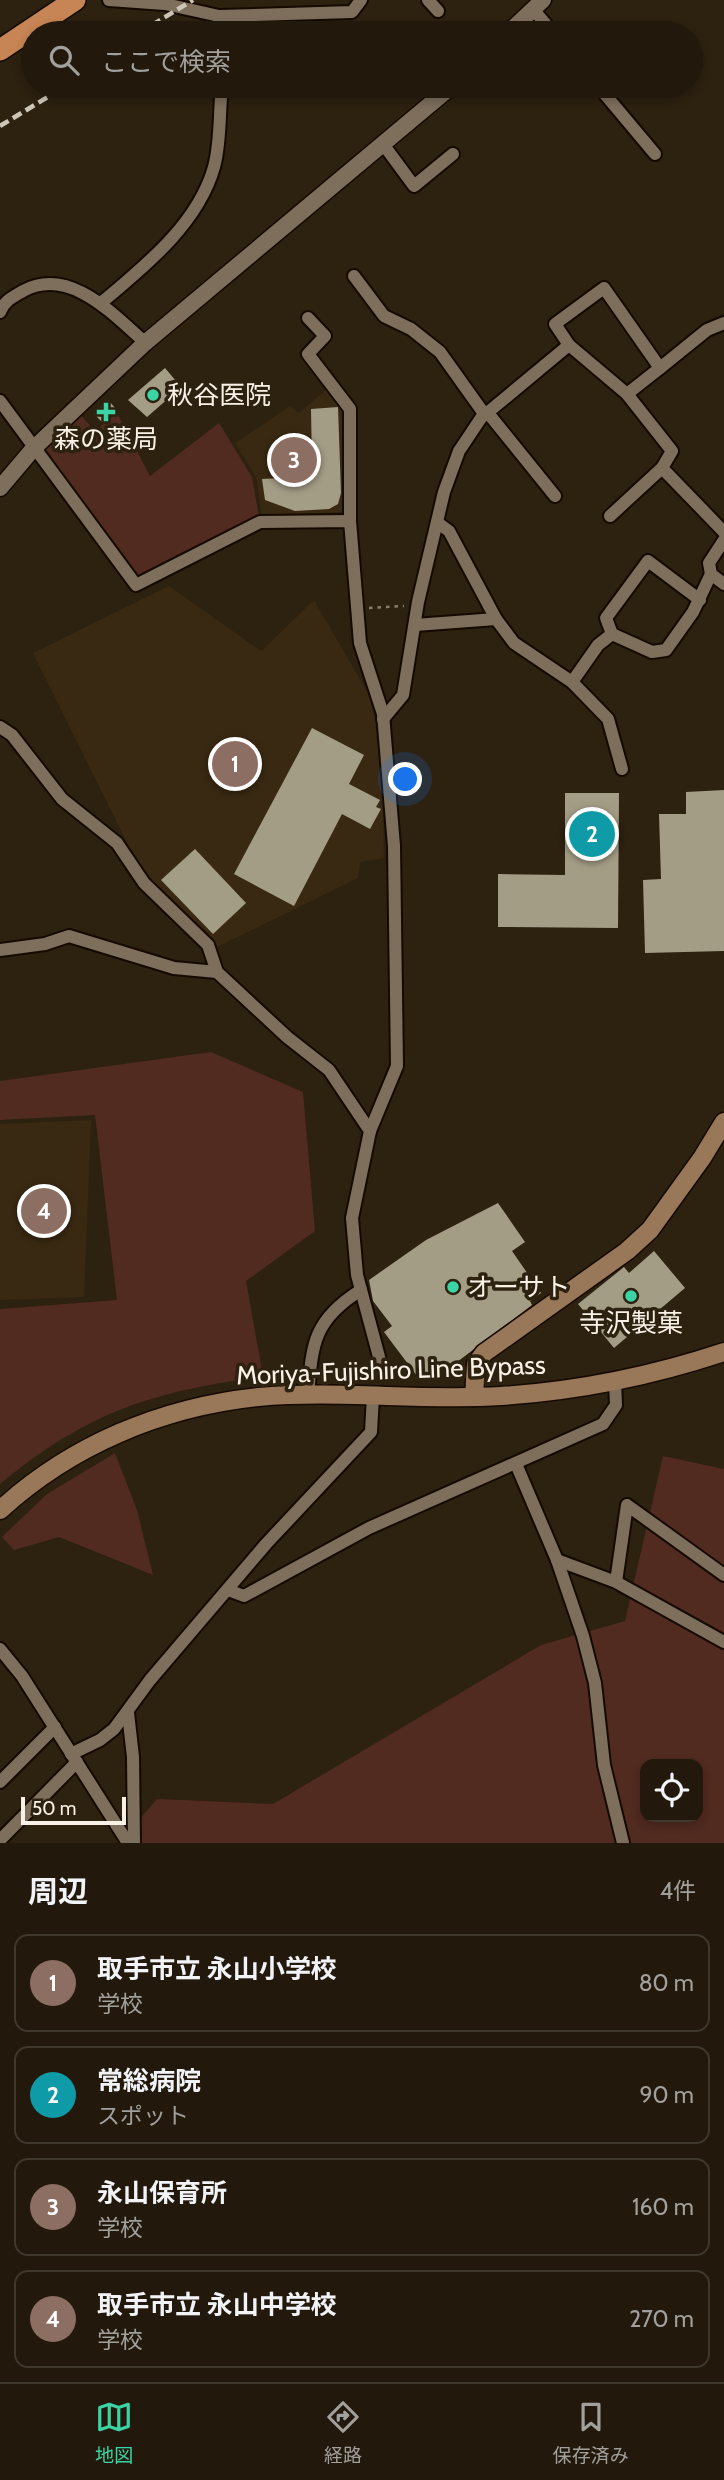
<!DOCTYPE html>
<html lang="ja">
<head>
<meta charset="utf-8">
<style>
	:root { --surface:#22190c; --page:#2a2215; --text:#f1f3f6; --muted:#a2a09d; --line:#3f382d; --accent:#3bd4a4 }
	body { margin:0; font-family:Cabin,"Noto Sans JP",sans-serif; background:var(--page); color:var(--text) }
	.controls { position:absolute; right:21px; bottom:21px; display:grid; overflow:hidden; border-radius:14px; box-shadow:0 4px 10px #0003 }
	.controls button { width:63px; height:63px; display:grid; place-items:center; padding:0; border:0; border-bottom:2px solid var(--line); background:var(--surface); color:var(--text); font:35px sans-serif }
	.scale { position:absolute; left:21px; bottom:18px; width:105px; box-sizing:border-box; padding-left:7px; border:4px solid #f9f1e6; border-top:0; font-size:19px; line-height:24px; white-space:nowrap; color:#f9f1e6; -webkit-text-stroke:5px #2d2110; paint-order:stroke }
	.you { position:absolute; left:406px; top:780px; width:24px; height:24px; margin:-18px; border:5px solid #fff; border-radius:50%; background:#1a73e8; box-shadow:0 0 0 10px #1a73e833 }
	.badge { display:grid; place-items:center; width:46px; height:46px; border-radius:50%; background:var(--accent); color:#fff; font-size:23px; font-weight:700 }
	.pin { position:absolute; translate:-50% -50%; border:4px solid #fff; box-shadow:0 2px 7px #0006 }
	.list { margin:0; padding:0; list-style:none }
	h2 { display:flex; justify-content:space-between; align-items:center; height:91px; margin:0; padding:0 28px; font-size:30px }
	h2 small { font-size:23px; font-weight:400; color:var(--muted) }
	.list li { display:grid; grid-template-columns:46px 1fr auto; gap:21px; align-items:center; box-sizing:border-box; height:98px; margin:0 14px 14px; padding:0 14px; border:2px solid var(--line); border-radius:14px }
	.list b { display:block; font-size:26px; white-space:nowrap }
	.list p { margin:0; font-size:23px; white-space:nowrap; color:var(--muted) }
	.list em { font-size:23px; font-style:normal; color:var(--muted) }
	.icon { flex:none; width:38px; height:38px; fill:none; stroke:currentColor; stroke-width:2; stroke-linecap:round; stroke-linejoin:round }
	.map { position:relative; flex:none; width:724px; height:1843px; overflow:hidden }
	.search { position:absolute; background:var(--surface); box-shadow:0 4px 10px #0003; left:21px; right:21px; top:21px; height:77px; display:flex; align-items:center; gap:18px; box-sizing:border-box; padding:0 24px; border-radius:38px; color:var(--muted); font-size:26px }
	.sheet { height:539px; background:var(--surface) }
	nav { display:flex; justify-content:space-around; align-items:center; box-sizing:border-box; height:98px; border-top:2px solid var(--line); background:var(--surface); font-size:19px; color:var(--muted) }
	nav a { display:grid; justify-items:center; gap:4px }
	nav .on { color:var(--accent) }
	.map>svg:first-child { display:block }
	.built { fill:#392912 }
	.green { fill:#512a20; fill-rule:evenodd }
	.building { fill:#a49d86 }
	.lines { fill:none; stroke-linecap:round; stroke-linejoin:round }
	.minor-casing { stroke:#150a00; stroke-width:16 }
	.tertiary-casing { stroke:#150a00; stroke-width:19 }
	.secondary-casing { stroke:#150a00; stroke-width:21 }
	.trunk-casing { stroke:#150a00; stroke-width:24 }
	.path { stroke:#887d6f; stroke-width:2.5; stroke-dasharray:3.5 5; stroke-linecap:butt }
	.minor { stroke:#7e6f5d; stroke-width:12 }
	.tertiary { stroke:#7e6f5d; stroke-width:16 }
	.secondary { stroke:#997759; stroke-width:18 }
	.trunk { stroke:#c78454; stroke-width:21 }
	.rail { stroke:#cec5b9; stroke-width:4.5; stroke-dasharray:10 5; stroke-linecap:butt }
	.poi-dot { fill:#3bd4a4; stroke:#2d2110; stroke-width:2.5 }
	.labels { text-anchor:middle; stroke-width:7; stroke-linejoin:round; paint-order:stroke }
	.poi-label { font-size:26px; fill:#f9f1e6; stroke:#2d2110; text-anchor:start }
	.street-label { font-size:26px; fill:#f9f1e6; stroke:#2d2110 }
</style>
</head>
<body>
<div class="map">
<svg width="724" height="1843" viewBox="0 0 724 1843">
	<rect width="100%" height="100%" fill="#2d2110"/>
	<g class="built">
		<path d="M328,388L344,410L343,512L262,516L256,477L235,443L290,406L299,413Z"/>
		<path d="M169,586L261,651L314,600L368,693L382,746L384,858L360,862L358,878L217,947L207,933L171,903L139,867L33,653Z"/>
		<path d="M91,1120L84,1297L0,1300V1124Z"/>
	</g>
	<g class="green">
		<path d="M75,409L95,431L117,413L150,476L219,423L252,477L260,522L136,585L33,449Z"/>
		<path d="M211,1052L303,1092L315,1231L246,1281L262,1370L259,1377C150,1392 86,1413 0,1484V1309L117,1300L95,1115L0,1120V1081Z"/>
		<path d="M115,1453L137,1510L153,1575L59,1537L14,1550L2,1537L47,1494Z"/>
		<path d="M663,1456L724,1469V1843H119L157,1799L273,1804L541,1645L625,1621ZM645,1764H698V1817H645Z"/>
	</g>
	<g class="building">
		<path d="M165,368L176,381L173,384L178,390L147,417L128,400Z"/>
		<path d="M108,400L117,410L103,423L94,414Z"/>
		<path d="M338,407L341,493L338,504L329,509L295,511L265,500L262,479L299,477L312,464L311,409Z"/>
		<path d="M312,728L364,755L349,784L380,800L376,807L381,809L370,829L342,814L294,906L234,874Z"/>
		<path d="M724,790V951L645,953L643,880L661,879L659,814H686V792Z"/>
		<path d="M565,793H619L618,928L498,927V874L565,875Z"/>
		<path d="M195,849L246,903L213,934L161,880Z"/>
		<path d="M498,1203L525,1242L512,1251L541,1293L530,1301L532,1305L436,1378L417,1376L384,1332L392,1326L373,1301L369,1280L426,1240Z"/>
		<path d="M654,1251L685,1288L614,1348L578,1304L624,1267L629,1273Z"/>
	</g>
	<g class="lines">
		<g class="minor-casing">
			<g id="minor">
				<path d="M109,0L165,4L219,16L352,12L361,0"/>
				<path d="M428,0L438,11"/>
				<path d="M533,9L553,33"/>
				<path d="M219,16L220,33"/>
				<path d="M598,86L655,154"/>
				<path d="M383,144L414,186L453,154"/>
				<path d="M354,276L384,316L411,329L440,352L485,415"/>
				<path d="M101,303C145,266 198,224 214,167C221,142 219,111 222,86"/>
				<path d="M0,312C4,301 13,297 23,291C67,267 109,310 140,338"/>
				<path d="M308,318L325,336L308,354L350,409V521"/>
				<path d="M569,345L627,394"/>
				<path d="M660,368L627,394L672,451L662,468L724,532"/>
				<path d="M0,401L136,585L260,522L350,521L360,643L383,714L394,846L397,1066L370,1131"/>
				<path d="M488,413L555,496"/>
				<path d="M610,516L662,468"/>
				<path d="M724,540L709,563L711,574L724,584"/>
				<path d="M496,619L514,643L572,682L608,719L622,769"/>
				<path d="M415,625L496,619L449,531L438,523"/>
				<path d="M612,634L606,618L648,561L700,600"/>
				<path d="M572,682L598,645L612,634L652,652L666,650L693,612L711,574"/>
				<path d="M383,719L403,695L418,602L444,492L459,451L481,418L569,345L555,324L604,288L660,368L707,330L724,323"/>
				<path d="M0,727L12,735L62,799L117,843L144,883L208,945L217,972L287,1037L329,1070L370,1131L352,1218L357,1275L382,1368"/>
				<path d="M0,950L45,944L69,936L174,968L217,972"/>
				<path d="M308,1396C312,1344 313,1320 361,1290"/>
				<path d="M516,1464L557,1560L616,1582L724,1642"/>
				<path d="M557,1560L583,1636L595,1683L604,1765L623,1843"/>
				<path d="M616,1582L627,1505L724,1575"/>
				<path d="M228,1590L244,1596L369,1528L603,1424L616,1405L615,1382"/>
				<path d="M0,1649L22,1676L128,1843"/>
				<path d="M128,1713L133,1757L134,1843"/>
				<path d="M71,1754L100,1740L114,1729L150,1680L266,1544L371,1432L373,1396"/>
				<path d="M0,1782L55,1727"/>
				<path d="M0,1840L77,1762"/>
			</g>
		</g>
		<g class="tertiary-casing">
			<g id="tertiary">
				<path d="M508,33L543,0"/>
				<path d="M0,488L33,449L145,343L452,86"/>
			</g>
		</g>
		<g class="secondary-casing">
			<g id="secondary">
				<path d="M474,1397L476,1364L484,1353L627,1251L650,1230L702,1158L724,1122"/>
				<path d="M0,1510C71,1445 162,1407 258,1397C338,1390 420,1401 501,1396C577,1391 652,1376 724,1352"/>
			</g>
		</g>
		<g class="trunk-casing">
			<path id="trunk" d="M0,50L75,0"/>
		</g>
		<path class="path" d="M369,608L404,606"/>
		<use href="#minor" class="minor"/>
		<use href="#tertiary" class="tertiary"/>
		<use href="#secondary" class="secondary"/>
		<use href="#trunk" class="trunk"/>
		<g class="rail">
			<path d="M139,33L193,0"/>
			<path d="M0,126L66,86"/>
		</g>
	</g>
	<g class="poi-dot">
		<circle cx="153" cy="395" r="7"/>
		<path d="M102.5 401.5h7v7h7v7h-7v7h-7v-7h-7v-7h7z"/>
		<circle cx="453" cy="1287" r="7"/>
		<circle cx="631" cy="1296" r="7"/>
	</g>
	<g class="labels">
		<g class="poi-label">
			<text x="167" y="404">秋谷医院</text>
			<text x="106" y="448" text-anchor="middle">森の薬局</text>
			<text x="467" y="1296">オーサト</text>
			<text x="631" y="1332" text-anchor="middle">寺沢製菓</text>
		</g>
		<g class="street-label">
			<text transform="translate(391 1370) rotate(-2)" y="9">Moriya-Fujishiro Line Bypass</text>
		</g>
	</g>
</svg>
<div class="controls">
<button><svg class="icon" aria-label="locate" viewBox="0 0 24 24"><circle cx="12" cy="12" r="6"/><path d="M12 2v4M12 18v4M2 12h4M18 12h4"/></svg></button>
</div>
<div class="scale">50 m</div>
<div class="you"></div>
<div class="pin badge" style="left:235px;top:764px;background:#8d6e63">1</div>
<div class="pin badge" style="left:592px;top:834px;background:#0f9aa8">2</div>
<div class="pin badge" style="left:294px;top:460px;background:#8d6e63">3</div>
<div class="pin badge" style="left:44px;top:1211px;background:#8d6e63">4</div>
<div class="search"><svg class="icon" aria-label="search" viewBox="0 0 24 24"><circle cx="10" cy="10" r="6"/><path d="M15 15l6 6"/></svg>ここで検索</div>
</div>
<section class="sheet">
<h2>周辺<small>4件</small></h2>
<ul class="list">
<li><span class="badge" style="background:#8d6e63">1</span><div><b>取手市立 永山小学校</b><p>学校</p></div><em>80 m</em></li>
<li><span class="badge" style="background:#0f9aa8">2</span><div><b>常総病院</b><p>スポット</p></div><em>90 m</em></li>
<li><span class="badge" style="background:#8d6e63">3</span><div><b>永山保育所</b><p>学校</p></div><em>160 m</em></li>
<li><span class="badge" style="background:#8d6e63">4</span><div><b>取手市立 永山中学校</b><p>学校</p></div><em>270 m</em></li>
</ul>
</section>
<nav>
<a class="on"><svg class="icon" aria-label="map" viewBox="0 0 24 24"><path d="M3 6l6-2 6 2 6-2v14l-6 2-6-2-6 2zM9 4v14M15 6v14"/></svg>地図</a>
<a><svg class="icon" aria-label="directions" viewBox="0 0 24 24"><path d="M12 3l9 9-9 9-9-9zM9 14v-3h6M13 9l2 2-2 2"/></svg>経路</a>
<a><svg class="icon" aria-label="saved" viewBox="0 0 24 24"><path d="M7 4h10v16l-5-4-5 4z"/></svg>保存済み</a>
</nav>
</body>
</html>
